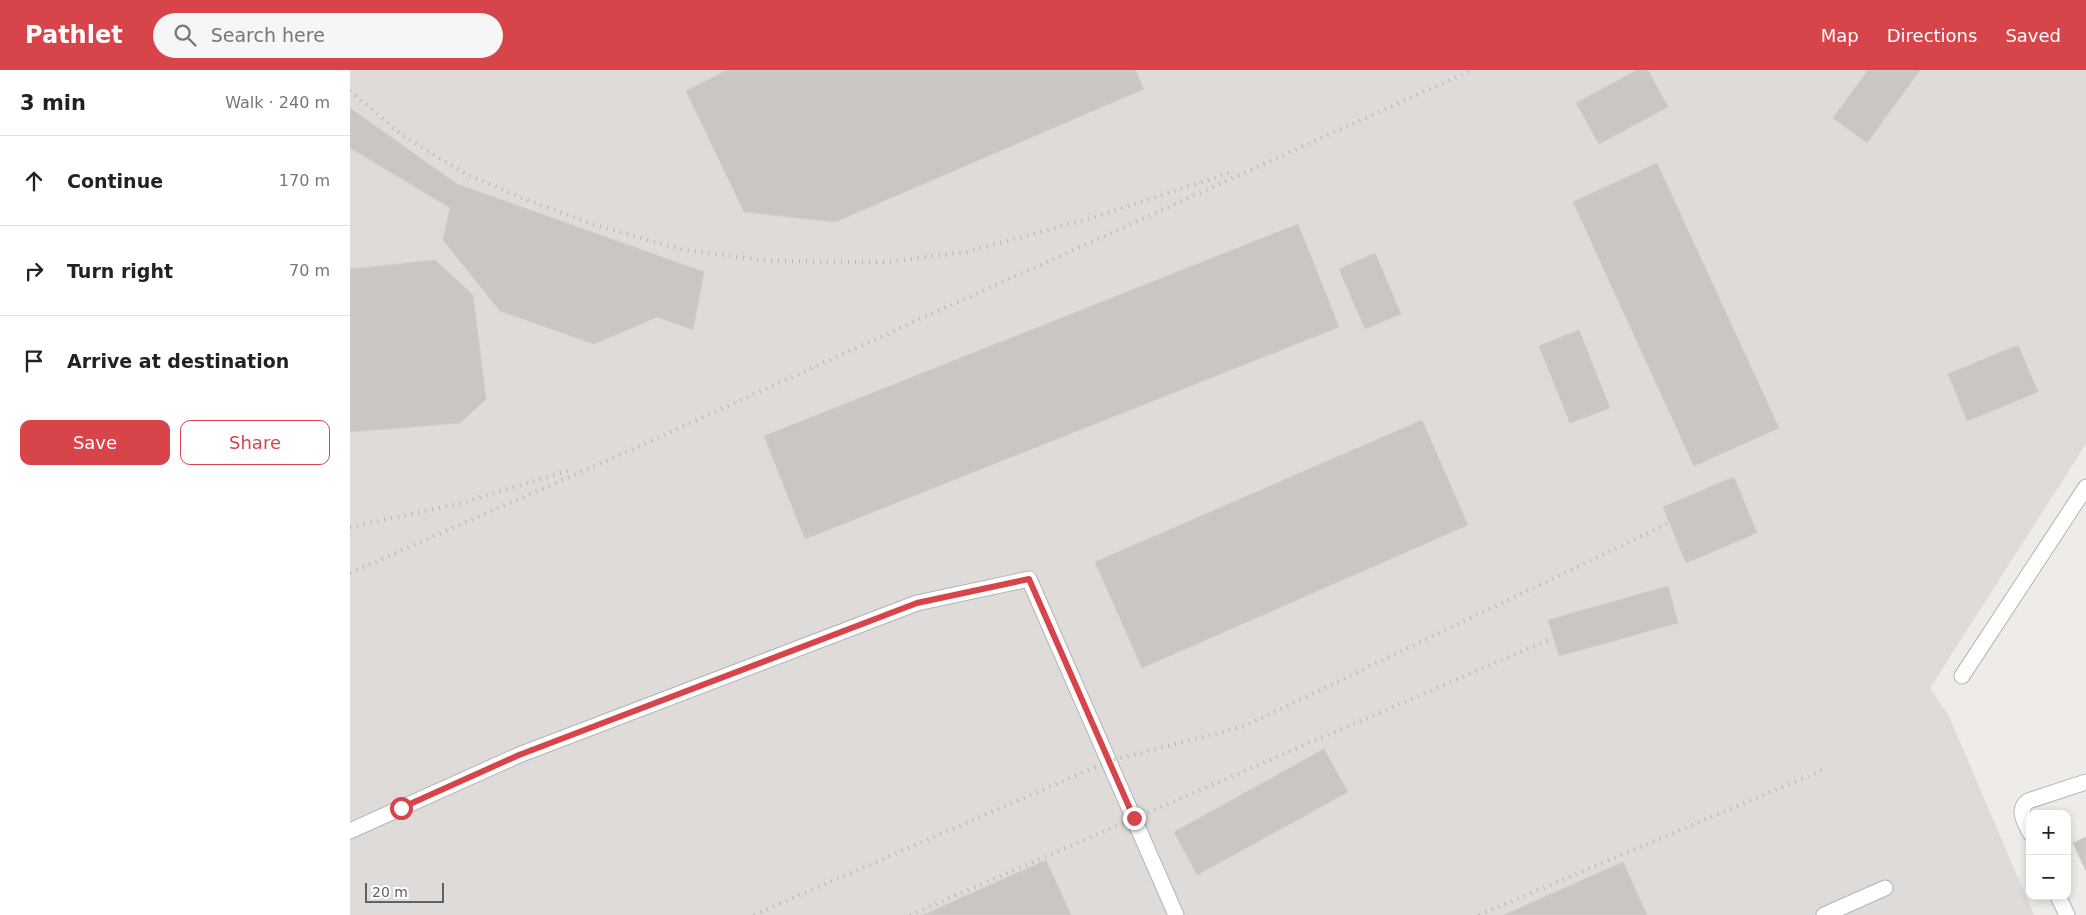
<!DOCTYPE html>
<html lang="en">
<head>
<meta charset="utf-8">
<style>
	:root { --surface:#fff; --page:#f6f6f6; --text:#222; --muted:#767676; --line:#e0e0e0; --accent:#d7454b }
	body { margin:0; font-family:"DejaVu Sans",sans-serif; background:var(--page); color:var(--text) }
	.controls { position:absolute; right:15px; bottom:15px; display:grid; overflow:hidden; border-radius:10px; box-shadow:0 2px 8px #0003 }
	.controls button { width:45px; height:45px; display:grid; place-items:center; padding:0; border:0; border-bottom:1px solid var(--line); background:var(--surface); color:var(--text); font:25px sans-serif }
	.scale { position:absolute; left:15px; bottom:12px; width:79px; box-sizing:border-box; padding-left:5px; border:2px solid #5e6265; border-top:0; font-size:14px; line-height:18px; white-space:nowrap; color:#5e6265; -webkit-text-stroke:4px #fff; paint-order:stroke }
	.stop { position:absolute; width:15px; height:15px; margin:-11px; border:4px solid #d7454b; border-radius:50%; background:#fff }
	.stop.end { background:#d7454b; border-color:#fff; box-shadow:0 1px 5px #0008 }
	.list { margin:0; padding:0; list-style:none }
	h2 { display:flex; justify-content:space-between; align-items:center; height:65px; margin:0; padding:0 20px; font-size:21px }
	h2 small { font-size:16px; font-weight:400; color:var(--muted) }
	.list li { display:grid; grid-template-columns:32px 1fr auto; gap:15px; align-items:center; box-sizing:border-box; height:90px; padding:0 20px; border-top:1px solid var(--line) }
	.list b { display:block; font-size:19px; white-space:nowrap }
	.list em { font-size:16px; font-style:normal; color:var(--muted) }
	.actions { display:flex; gap:10px; padding:15px 20px }
	.actions a { flex:1; padding:11px 0; border:1px solid var(--accent); border-radius:10px; text-align:center; font-size:18px; color:var(--accent) }
	.actions .main { background:var(--accent); color:#fff }
	.icon { flex:none; width:28px; height:28px; fill:none; stroke:currentColor; stroke-width:2; stroke-linecap:round; stroke-linejoin:round }
	.map { position:relative; flex:none; width:1736px; height:845px; overflow:hidden }
	header { display:flex; align-items:center; gap:30px; box-sizing:border-box; height:70px; padding:0 25px; background:var(--accent); color:#fff }
	header strong { font-size:24px }
	nav { display:flex; gap:28px; margin-inline-start:auto; font-size:18px }
	.search { width:350px; height:45px; background:var(--page); display:flex; align-items:center; gap:12px; box-sizing:border-box; padding:0 18px; border-radius:28px; color:var(--muted); font-size:19px }
	main { display:flex }
	aside { flex:1; background:var(--surface) }
	.map>svg:first-child { display:block }
	.industrial { fill:#dedbd9 }
	.building { fill:#cac7c3; stroke:#d3cdc6 }
	.lines { fill:none; stroke-linecap:round; stroke-linejoin:round }
	.service-casing { stroke:#b2b4b7; stroke-width:17 }
	.service { stroke:#fff; stroke-width:15 }
	.rail { stroke:#b4b5b5; stroke-width:4; stroke-dasharray:1 6; stroke-linecap:butt }
	.route { stroke:#d7454b; stroke-width:6 }
</style>
</head>
<body>
<header>
<strong>Pathlet</strong>
<div class="search"><svg class="icon" aria-label="search" viewBox="0 0 24 24"><circle cx="10" cy="10" r="6"/><path d="M15 15l6 6"/></svg>Search here</div>
<nav><a>Map</a><a>Directions</a><a>Saved</a></nav>
</header>
<main>
<aside>
<h2>3 min<small>Walk · 240 m</small></h2>
<ul class="list">
<li><svg class="icon" aria-label="ahead" viewBox="0 0 24 24"><path d="M12 20V5M6 11l6-6 6 6"/></svg><div><b>Continue</b></div><em>170 m</em></li>
<li><svg class="icon" aria-label="right" viewBox="0 0 24 24"><path d="M7 20v-9h11M14 6l5 5-5 5"/></svg><div><b>Turn right</b></div><em>70 m</em></li>
<li><svg class="icon" aria-label="arrive" viewBox="0 0 24 24"><path d="M6 21V4h12l-3 4 3 4H6"/></svg><div><b>Arrive at destination</b></div></li>
</ul>
<div class="actions"><a class="main">Save</a><a>Share</a></div>
</aside>
<div class="map">
<svg width="1736" height="845" viewBox="0 0 1736 845">
	<rect width="100%" height="100%" fill="#efece7"/>
	<path class="industrial" d="M0,0H1736V374L1580,618L1599,646L1684,845H0Z"/>
	<g class="building">
		<path d="M377,0H785L794,19L485,152L394,142L336,21Z"/>
		<path d="M1287,0H1298L1318,37L1249,74L1226,33Z"/>
		<path d="M1518,0H1570L1517,73L1483,48Z"/>
		<path d="M0,38L107,114L354,202L343,260L307,247L244,274L150,241L93,170L100,138L0,78Z"/>
		<path d="M1307,93L1429,358L1344,396L1223,132Z"/>
		<path d="M948,154L989,257L455,469L414,366Z"/>
		<path d="M1025,183L1051,244L1015,259L989,199Z"/>
		<path d="M85,190L123,225L136,329L110,353L0,362V199Z"/>
		<path d="M1229,260L1260,338L1220,353L1189,276Z"/>
		<path d="M1668,275L1688,322L1617,351L1598,304Z"/>
		<path d="M1072,350L1118,455L792,598L745,492Z"/>
		<path d="M1384,407L1407,463L1336,493L1313,437Z"/>
		<path d="M1318,516L1328,553L1209,586L1198,550Z"/>
		<path d="M974,679L998,722L847,805L824,762Z"/>
		<path d="M1736,767V801L1723,773Z"/>
		<path d="M696,790L721,845H573Z"/>
		<path d="M1273,792L1297,845H1154Z"/>
	</g>
	<g class="lines">
		<g class="service-casing">
			<g id="service">
				<path d="M1612,606L1736,417"/>
				<path d="M0,761L169,685L567,533L679,509L826,845"/>
				<path d="M1680,763C1675,752 1666,740 1678,731L1736,712"/>
				<path d="M1708,826L1717,845"/>
				<path d="M1474,845L1535,818"/>
			</g>
		</g>
		<use href="#service" class="service"/>
		<g class="rail">
			<path d="M0,21L53,66L116,104L177,130L248,156L334,180L421,191L535,192L617,182L742,148L882,102"/>
			<path d="M0,457L108,434L220,400"/>
			<path d="M0,503L267,386L1122,0"/>
			<path d="M404,845L759,691L895,656L1319,453"/>
			<path d="M560,845L1203,568"/>
			<path d="M1129,845L1475,699"/>
		</g>
	</g>
	<g class="lines">
		<path class="route" d="M51,738L169,685L567,533L679,509L784,748"/>
	</g>
</svg>
<div class="controls">
<button>+</button>
<button>−</button>
</div>
<div class="scale">20 m</div>
<div class="stop" style="left:51px;top:738px"></div>
<div class="stop end" style="left:784px;top:748px"></div>
</div>
</main>
</body>
</html>
